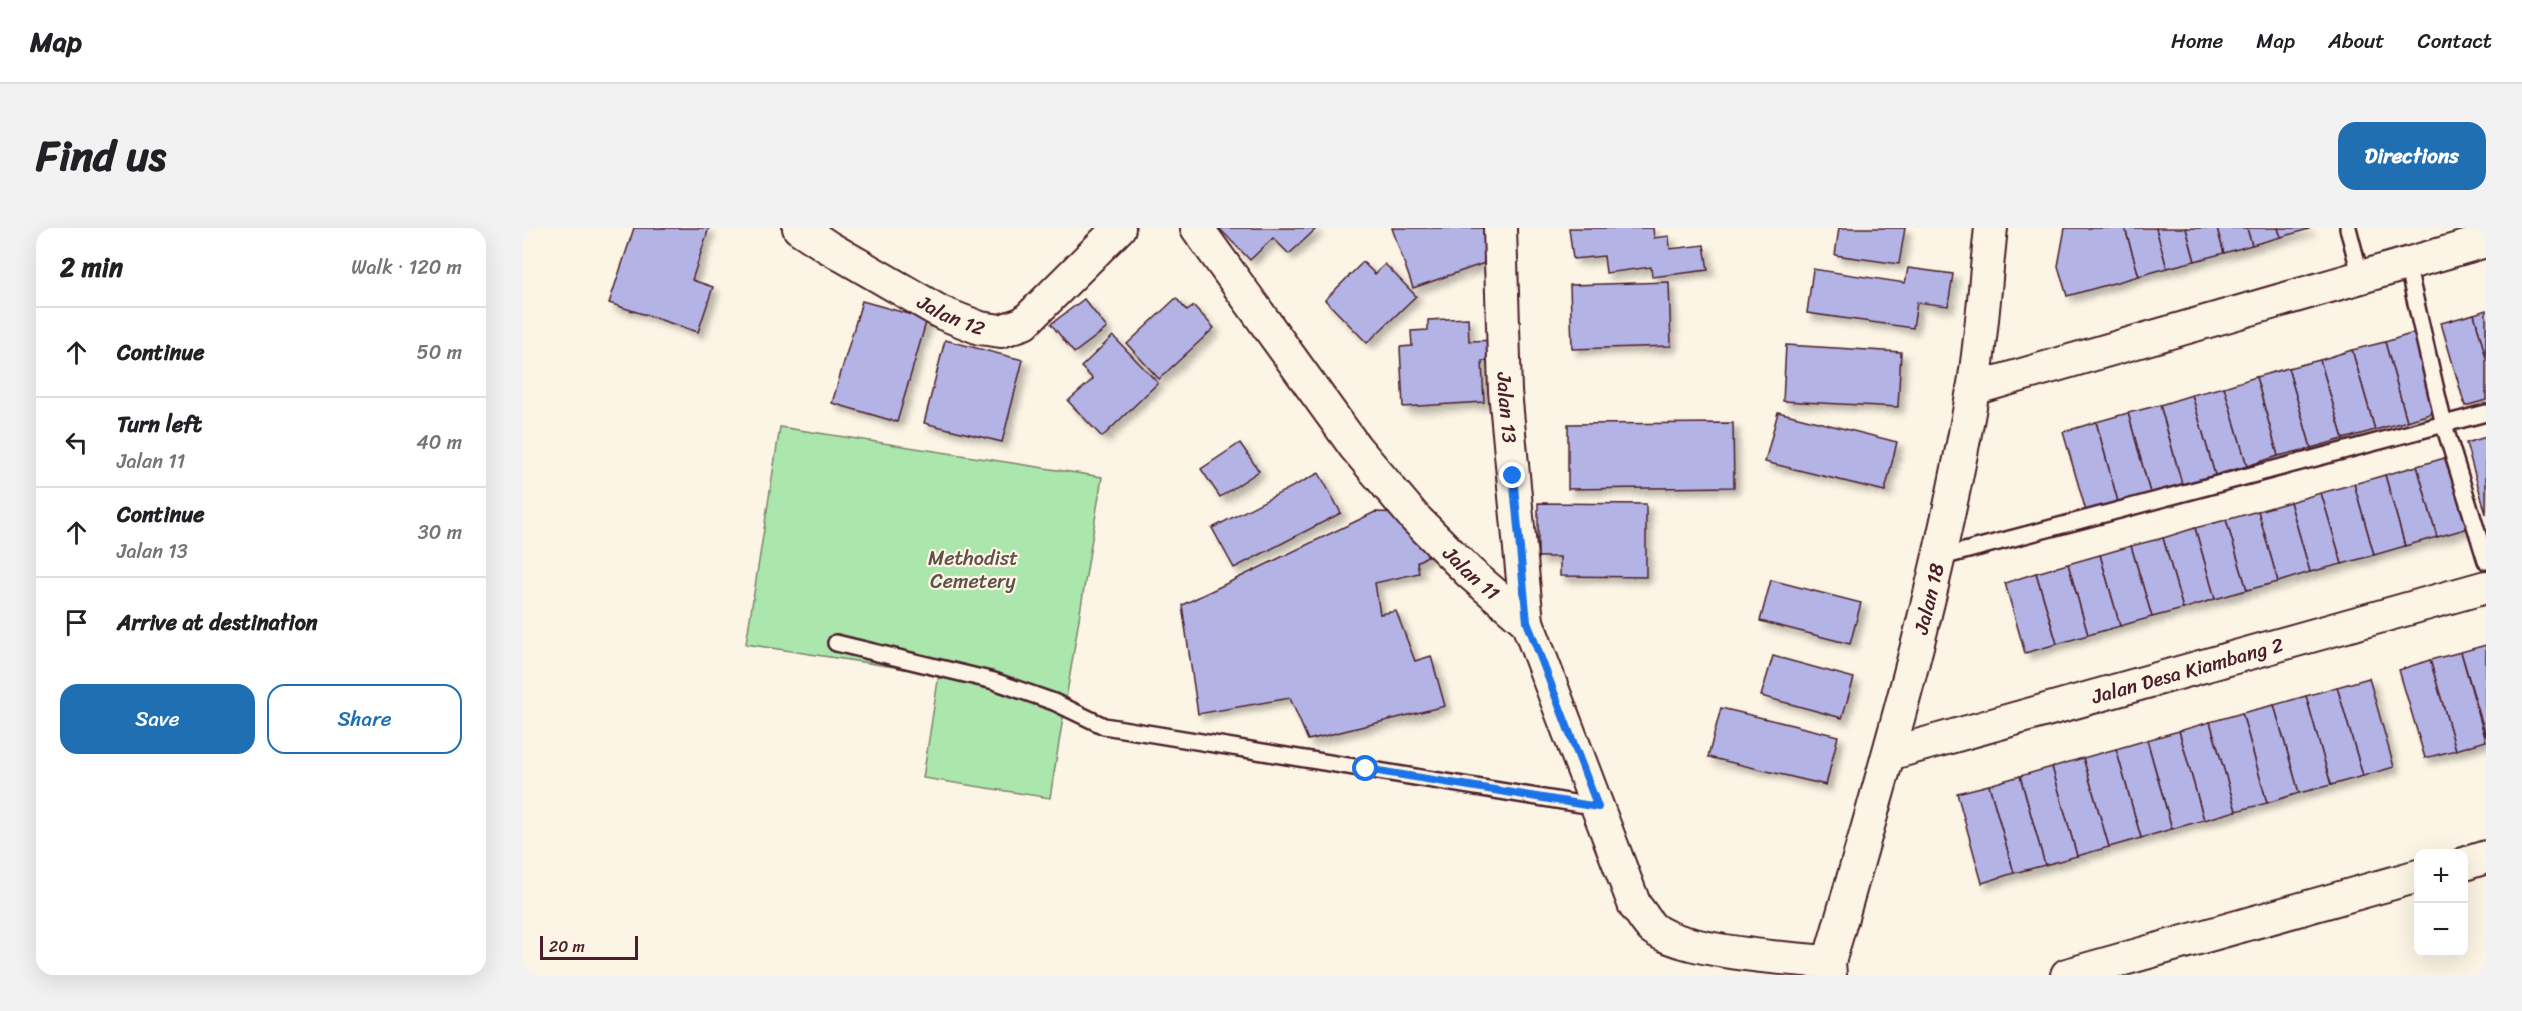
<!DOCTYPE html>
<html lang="en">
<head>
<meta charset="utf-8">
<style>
	:root { --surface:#fff; --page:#f2f2f2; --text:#202124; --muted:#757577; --line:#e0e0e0; --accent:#1f6fb2 }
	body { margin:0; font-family:Sriracha,sans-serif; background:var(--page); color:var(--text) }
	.controls { position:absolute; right:18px; bottom:18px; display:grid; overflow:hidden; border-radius:12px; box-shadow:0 6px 24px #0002 }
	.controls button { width:54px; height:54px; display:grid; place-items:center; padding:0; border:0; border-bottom:2px solid var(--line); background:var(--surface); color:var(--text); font:30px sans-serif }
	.scale { position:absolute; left:18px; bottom:15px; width:98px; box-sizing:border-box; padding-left:6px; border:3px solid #4a1f2b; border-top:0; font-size:16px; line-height:21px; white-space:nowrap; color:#4a1f2b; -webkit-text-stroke:4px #fcf5e5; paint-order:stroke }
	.stop { position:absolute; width:18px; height:18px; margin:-14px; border:4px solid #1a73e8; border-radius:50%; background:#fff }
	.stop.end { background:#1a73e8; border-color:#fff; box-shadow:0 2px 6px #0008 }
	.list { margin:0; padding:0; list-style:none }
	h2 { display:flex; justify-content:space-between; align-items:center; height:78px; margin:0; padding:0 24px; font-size:26px }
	h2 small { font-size:20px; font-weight:400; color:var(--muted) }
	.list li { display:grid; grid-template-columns:39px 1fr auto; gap:18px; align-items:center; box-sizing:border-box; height:90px; padding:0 24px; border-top:2px solid var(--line) }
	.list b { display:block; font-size:22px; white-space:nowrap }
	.list p { margin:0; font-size:20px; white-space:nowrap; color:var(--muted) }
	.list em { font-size:20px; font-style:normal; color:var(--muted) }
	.actions { display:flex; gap:12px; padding:18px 24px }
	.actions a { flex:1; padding:14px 0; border:2px solid var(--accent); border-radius:18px; text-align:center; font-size:21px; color:var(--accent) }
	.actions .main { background:var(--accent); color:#fff }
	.icon { flex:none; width:33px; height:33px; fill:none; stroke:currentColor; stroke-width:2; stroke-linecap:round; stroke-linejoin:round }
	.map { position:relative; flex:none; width:1964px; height:747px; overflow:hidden; border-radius:18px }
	header { display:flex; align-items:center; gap:36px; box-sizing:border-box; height:84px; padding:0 30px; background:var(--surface); border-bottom:2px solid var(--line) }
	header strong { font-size:28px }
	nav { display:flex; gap:33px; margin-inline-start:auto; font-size:21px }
	.intro { display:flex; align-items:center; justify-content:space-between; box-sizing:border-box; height:144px; padding:0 36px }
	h1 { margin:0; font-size:42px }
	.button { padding:15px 27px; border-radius:18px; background:var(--accent); color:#fff; font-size:21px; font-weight:700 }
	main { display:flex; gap:36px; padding:0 36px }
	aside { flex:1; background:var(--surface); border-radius:18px; box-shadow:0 6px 24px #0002 }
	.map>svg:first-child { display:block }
	.green { fill:#abe6ac; stroke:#7a826c; stroke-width:1.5 }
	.building { fill:#b3b3e5; stroke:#4a1f2b; stroke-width:1.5; filter:url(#shadow) }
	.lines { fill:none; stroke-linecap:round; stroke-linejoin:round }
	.service-casing { stroke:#4a1f2b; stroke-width:20 }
	.minor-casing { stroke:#4a1f2b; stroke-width:36 }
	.service { stroke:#fcf5e5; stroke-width:15 }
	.minor { stroke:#fcf5e5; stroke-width:32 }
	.route { stroke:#1a73e8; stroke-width:8 }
	.labels { text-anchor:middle; stroke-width:4.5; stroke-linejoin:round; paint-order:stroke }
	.street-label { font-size:20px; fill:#4a1f2b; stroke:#fcf5e5 }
	.park-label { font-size:20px; fill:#62514b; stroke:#fcf5e5 }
</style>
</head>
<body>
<header>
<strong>Map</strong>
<nav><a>Home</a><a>Map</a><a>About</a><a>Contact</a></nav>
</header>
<div class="intro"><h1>Find us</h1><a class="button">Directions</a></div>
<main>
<aside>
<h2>2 min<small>Walk · 120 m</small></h2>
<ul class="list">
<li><svg class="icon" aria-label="ahead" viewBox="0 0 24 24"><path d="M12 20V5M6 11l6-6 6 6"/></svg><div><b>Continue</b></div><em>50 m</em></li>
<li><svg class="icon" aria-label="left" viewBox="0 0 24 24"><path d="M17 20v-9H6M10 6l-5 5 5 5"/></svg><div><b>Turn left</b><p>Jalan 11</p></div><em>40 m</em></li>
<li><svg class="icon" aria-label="ahead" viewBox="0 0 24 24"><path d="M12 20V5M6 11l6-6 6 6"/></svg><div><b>Continue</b><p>Jalan 13</p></div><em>30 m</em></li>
<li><svg class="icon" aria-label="arrive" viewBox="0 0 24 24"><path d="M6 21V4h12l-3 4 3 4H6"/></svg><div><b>Arrive at destination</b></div></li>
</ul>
<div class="actions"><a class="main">Save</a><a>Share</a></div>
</aside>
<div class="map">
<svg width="1964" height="747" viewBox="0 0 1964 747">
	<defs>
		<filter id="shadow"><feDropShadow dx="5.5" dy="5.5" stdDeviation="3" flood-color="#0004"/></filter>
	</defs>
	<rect width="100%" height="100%" fill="#fcf5e5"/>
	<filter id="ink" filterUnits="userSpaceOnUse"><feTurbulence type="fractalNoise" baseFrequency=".0167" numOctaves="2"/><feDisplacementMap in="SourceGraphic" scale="12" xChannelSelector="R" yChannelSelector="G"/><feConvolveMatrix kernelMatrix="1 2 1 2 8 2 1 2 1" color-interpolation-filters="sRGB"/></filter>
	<g filter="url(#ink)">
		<path class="green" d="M258,199L580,249L528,570L401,550L417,446L224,416Z"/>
		<g class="building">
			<path d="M112,0H187L170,52L191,59L176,104L87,75Z"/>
			<path d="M697,0H795L767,26L751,10L728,32Z"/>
			<path d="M870,0H963L974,31L891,60Z"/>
			<path d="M1047,0H1131L1132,10L1147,8L1148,21L1182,17L1186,42L1130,49L1129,39L1084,45L1082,28L1051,31Z"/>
			<path d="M1317,0H1383L1377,36L1313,27Z"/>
			<path d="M1543,0H1603L1617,48L1545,68L1536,38Z"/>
			<path d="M1603,0H1634L1645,40L1617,48Z"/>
			<path d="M1634,0H1664L1673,33L1645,40Z"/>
			<path d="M1664,0H1695L1702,25L1673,33Z"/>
			<path d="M1695,0H1725L1730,17L1702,25Z"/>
			<path d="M1725,0H1756L1759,9L1730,17Z"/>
			<path d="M1756,0H1787V1L1759,9Z"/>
			<path d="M841,34L853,46L863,36L894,68L845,115L803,72Z"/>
			<path d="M1386,40L1431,46L1426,78L1395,74L1391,100L1285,85L1291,41L1383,55Z"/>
			<path d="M1147,54L1149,118L1050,121L1048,57Z"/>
			<path d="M654,70L665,83L672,78L692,100L637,151L605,116Z"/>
			<path d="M562,71L585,100L552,125L529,96Z"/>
			<path d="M340,73L405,91L375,194L310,175Z"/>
			<path d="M1964,82V130L1952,86Z"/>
			<path d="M1952,86L1964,130V172L1943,178L1919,95Z"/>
			<path d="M946,90L947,113L977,112V132L960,133L962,174L881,179L878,119L890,118L889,103L906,102V92Z"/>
			<path d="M1895,104L1917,183L1885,193L1863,114Z"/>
			<path d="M591,108L636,155L580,209L546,173L571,151L559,139Z"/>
			<path d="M423,112L501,132L480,214L402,195Z"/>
			<path d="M1863,114L1885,193L1853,202L1830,122Z"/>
			<path d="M1264,117L1379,124L1376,179L1261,173Z"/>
			<path d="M1830,122L1853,202L1821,211L1798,132Z"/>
			<path d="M1798,132L1821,211L1789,220L1766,140Z"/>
			<path d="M1766,140L1789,220L1756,228L1734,149Z"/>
			<path d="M1734,149L1756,228L1725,238L1702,159Z"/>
			<path d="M1702,159L1725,238L1693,247L1670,167Z"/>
			<path d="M1670,167L1693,247L1660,256L1638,177Z"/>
			<path d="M1638,177L1660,256L1628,265L1606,185Z"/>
			<path d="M1256,184L1375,214L1363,263L1243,234Z"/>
			<path d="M1606,185L1628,265L1596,274L1574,194Z"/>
			<path d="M1574,194L1596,274L1564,283L1541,204Z"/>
			<path d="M1211,195L1212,259L1046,261V196Z"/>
			<path d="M1964,209V286L1944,215Z"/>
			<path d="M718,215L737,243L698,269L679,241Z"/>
			<path d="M1926,229L1947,300L1915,309L1895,238Z"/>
			<path d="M1895,238L1915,309L1883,318L1863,247Z"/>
			<path d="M797,245L819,285L712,340L690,300Z"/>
			<path d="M1863,247L1883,318L1852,327L1832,256Z"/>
			<path d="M1832,256L1852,327L1820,336L1799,265Z"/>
			<path d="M1799,265L1820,336L1788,344L1768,274Z"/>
			<path d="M1768,274L1788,344L1756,354L1736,283Z"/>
			<path d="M1016,275L1124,276V349L1038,348V329H1016Z"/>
			<path d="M1736,283L1756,354L1725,362L1704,292Z"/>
			<path d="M853,284L883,285L917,321L895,334L897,345L853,355L858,386L874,383L893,433L909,428L923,478L786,512L768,470L676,486L660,377Z"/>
			<path d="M1704,292L1725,362L1693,371L1673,300Z"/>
			<path d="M1673,300L1693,371L1661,381L1641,310Z"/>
			<path d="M1641,310L1661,381L1630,389L1609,318Z"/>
			<path d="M1609,318L1630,389L1598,398L1578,327Z"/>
			<path d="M1578,327L1598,398L1566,407L1546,336Z"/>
			<path d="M1546,336L1566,407L1535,416L1514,345Z"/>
			<path d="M1514,345L1535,416L1503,425L1483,355Z"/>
			<path d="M1249,352L1339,375L1328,416L1238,393Z"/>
			<path d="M1964,417V508L1939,424Z"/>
			<path d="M1939,424L1964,513L1934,522L1908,432Z"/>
			<path d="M1251,428L1332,450L1320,490L1239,468Z"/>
			<path d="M1908,432L1934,522L1903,530L1877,442Z"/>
			<path d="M1847,450L1872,539L1841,548L1815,459Z"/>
			<path d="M1815,459L1841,548L1809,557L1784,468Z"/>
			<path d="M1784,468L1809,557L1777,565L1752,477Z"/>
			<path d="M1752,477L1777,565L1745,575L1720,485Z"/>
			<path d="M1199,480L1316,508L1304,557L1186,529Z"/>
			<path d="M1720,485L1745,575L1714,583L1688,494Z"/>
			<path d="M1688,494L1714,583L1682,592L1657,503Z"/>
			<path d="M1657,503L1682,592L1650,601L1625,512Z"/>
			<path d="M1625,512L1650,601L1619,610L1594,521Z"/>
			<path d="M1594,521L1619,610L1587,619L1561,530Z"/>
			<path d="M1561,530L1587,619L1555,628L1530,539Z"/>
			<path d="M1530,539L1555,628L1523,637L1498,548Z"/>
			<path d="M1498,548L1523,637L1492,645L1467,557Z"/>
			<path d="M1467,557L1492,645L1460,655L1435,565Z"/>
		</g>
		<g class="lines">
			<g class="service-casing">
				<g id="service">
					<path d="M1826,0L1839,50"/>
					<path d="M1885,36L1922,197L1964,333"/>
					<path d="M1416,330L1964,185"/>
					<path d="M314,415L472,453L532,474L582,498L1076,579"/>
				</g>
			</g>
			<g class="minor-casing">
				<g id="minor">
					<path id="s1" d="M277,0L306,19L420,85L458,100L479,103L502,95L597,0"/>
					<path id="s2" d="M675,0L833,219L893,290L948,345L1005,394L1113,678C1119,684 1124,694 1130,700C1160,724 1267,731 1307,734"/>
					<path id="s3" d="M978,0L983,163L1005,394"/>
					<path d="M1451,161L1964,13"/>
					<path id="s4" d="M1367,526L1964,359"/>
					<path d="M1942,636L1964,629"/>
					<path id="s5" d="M1308,747L1307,734C1362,545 1417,356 1451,162C1460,109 1463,54 1469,0"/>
					<path d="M1545,747L1896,648"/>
				</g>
			</g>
			<use href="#service" class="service"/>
			<use href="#minor" class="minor"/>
		</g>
	</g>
	<g class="lines" filter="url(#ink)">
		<path class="route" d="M844,541L1076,579L1005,394L991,248"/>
	</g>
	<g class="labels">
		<g class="street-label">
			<text dy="7" stroke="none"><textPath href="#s1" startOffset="176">Jalan 12</textPath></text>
			<text dy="7" stroke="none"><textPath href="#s3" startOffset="180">Jalan 13</textPath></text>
			<text dy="7" stroke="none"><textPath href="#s2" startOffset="442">Jalan 11</textPath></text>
			<text dy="7" stroke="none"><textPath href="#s5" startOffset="390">Jalan 18</textPath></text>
			<text dy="7" stroke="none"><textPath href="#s4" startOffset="310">Jalan Desa Kiambang 2</textPath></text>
		</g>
		<g class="park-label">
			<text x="451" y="337">Methodist<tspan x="451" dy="23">Cemetery</tspan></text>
		</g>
	</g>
</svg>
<div class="controls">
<button>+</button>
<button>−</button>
</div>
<div class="scale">20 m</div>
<div class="stop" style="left:844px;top:541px"></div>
<div class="stop end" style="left:991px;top:248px"></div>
</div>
</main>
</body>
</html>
